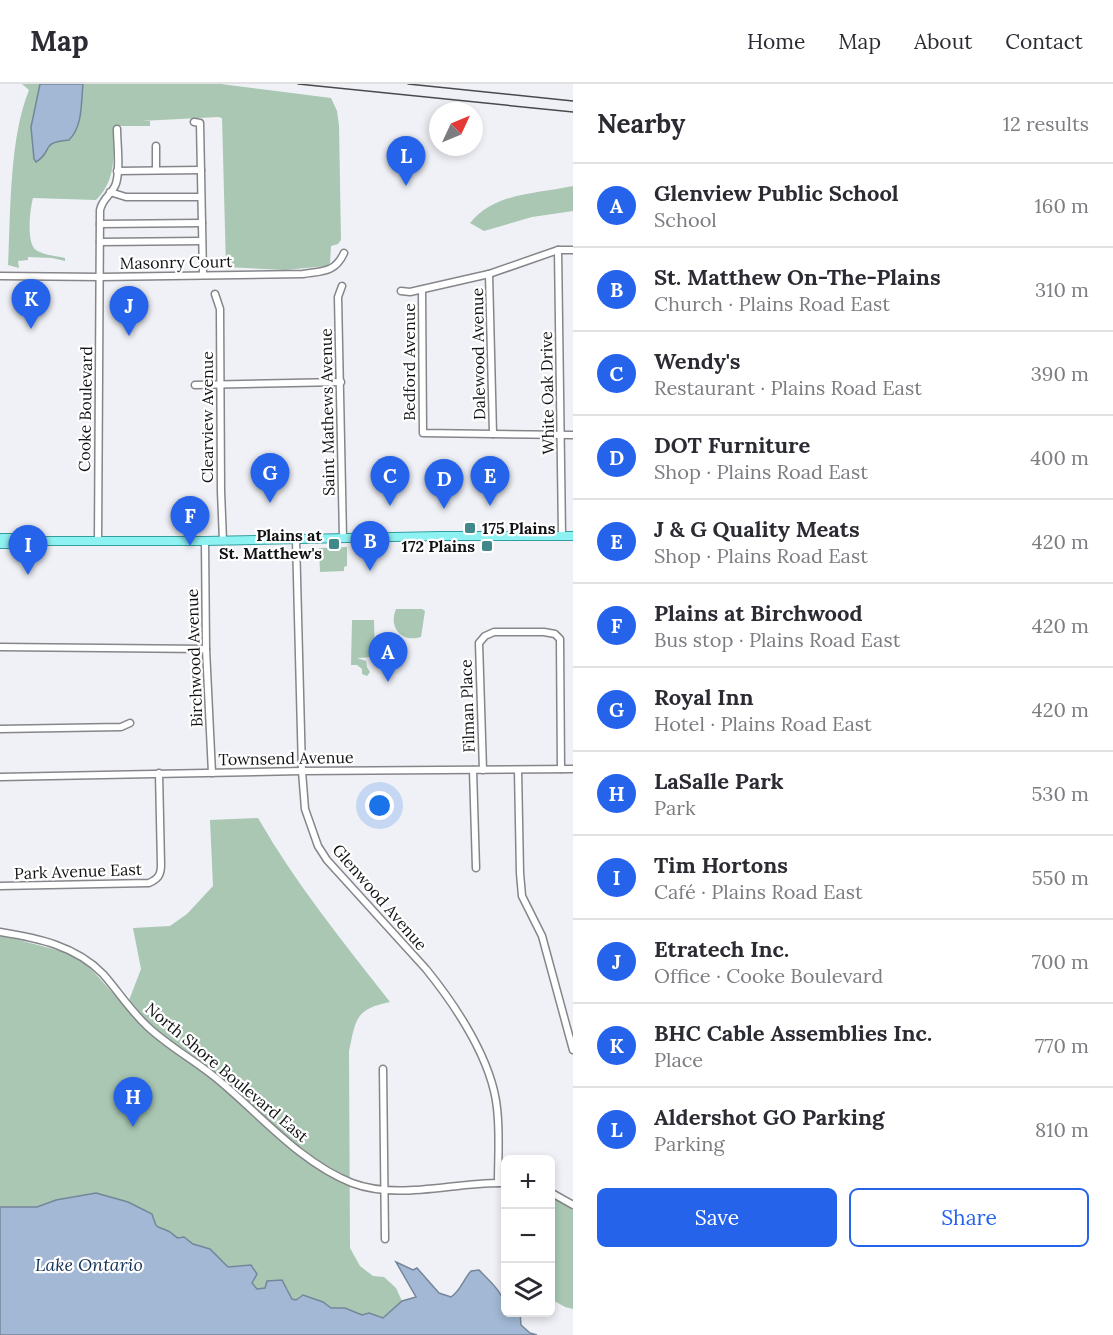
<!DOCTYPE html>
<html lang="en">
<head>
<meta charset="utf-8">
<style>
	:root { --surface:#fff; --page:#f7f7f7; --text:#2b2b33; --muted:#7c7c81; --line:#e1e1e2; --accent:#2563eb }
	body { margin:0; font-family:Lora,serif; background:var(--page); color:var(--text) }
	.controls { position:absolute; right:18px; bottom:18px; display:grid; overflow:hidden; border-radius:9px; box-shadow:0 3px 9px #0003 }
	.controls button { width:54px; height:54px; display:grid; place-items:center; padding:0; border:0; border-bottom:2px solid var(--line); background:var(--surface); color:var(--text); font:30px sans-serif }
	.compass { position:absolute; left:429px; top:18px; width:54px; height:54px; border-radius:50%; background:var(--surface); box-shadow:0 3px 9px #0003; rotate:46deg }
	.you { position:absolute; left:380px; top:722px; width:21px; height:21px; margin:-15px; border:4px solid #fff; border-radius:50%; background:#1a73e8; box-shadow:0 0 0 9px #1a73e833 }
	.badge { display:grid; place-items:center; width:39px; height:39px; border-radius:50%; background:var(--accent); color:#fff; font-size:20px; font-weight:700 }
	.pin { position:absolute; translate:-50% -50px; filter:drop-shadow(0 2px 3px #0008) }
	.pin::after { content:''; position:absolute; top:32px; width:21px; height:18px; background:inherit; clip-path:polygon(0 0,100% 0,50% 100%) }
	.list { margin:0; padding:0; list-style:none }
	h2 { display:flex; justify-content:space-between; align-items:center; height:78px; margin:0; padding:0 24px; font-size:26px }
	h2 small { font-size:20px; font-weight:400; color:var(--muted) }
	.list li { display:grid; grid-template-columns:39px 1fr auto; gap:18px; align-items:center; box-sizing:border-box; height:84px; padding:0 24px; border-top:2px solid var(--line) }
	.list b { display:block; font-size:22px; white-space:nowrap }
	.list p { margin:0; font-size:20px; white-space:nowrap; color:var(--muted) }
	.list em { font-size:20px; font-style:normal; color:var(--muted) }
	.actions { display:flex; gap:12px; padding:18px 24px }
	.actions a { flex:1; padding:14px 0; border:2px solid var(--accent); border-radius:9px; text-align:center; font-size:21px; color:var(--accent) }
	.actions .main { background:var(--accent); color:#fff }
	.icon { flex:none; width:33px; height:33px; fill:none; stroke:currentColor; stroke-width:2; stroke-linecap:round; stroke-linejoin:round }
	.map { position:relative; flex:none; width:573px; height:1251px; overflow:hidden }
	header { display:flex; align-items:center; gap:36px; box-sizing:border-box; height:84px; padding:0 30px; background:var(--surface); border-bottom:2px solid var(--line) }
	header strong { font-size:28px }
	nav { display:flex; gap:33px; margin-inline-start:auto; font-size:21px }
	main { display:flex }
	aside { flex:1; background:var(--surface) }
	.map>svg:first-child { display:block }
	.green { fill:#a9c7b3 }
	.water { fill:#a2b8d4; stroke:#76869a; stroke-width:1.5 }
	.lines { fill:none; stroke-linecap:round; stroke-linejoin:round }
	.minor-casing { stroke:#85868a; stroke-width:9 }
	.major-casing { stroke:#329e9f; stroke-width:10 }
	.minor { stroke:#fff; stroke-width:6 }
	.major { stroke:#8ff2f2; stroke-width:8 }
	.rail { stroke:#48494b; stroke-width:1.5 }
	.poi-dot { fill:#408889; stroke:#fff; stroke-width:2 }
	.labels { text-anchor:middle; stroke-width:4.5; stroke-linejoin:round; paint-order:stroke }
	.street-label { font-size:16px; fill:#111213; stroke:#fff }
	.poi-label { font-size:16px; font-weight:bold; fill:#111213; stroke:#fff; text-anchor:end }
	.water-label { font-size:18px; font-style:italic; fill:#133258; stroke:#fff }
</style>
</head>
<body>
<header>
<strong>Map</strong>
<nav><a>Home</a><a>Map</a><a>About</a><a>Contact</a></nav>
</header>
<main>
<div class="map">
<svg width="573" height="1251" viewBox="0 0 573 1251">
	<rect width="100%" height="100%" fill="#f0f1f6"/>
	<g class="green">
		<path d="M22,0H221L331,14L337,27L339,41L341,156L338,160L331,162L330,179L327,182L285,186L226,183L222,34L218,33L141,37H150V42H114V39C113,68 118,94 96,116L33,114C30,125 26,159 36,166C43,171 57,172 65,174V177L52,174L28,173V176L18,177L19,184L8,181C11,126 9,56 29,6Z"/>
		<path d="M573,102V127L532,133L484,147L470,139C495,108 537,110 573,102Z"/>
		<path d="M347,463V482L344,483V487L320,488L319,464Z"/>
		<path d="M396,525H422L425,527L421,553C402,559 388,544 396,525Z"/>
		<path d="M352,536H374L375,573L357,574L366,577L367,583L370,588L367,592L362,590V585L357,581H351Z"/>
		<path d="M258,734C296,800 343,858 390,918C355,925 356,935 349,967L350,1164L360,1182L373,1192L384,1193L396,1204L402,1217L383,1234L374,1231H362L345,1224H331L323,1218L300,1212L296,1216L292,1215L287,1204L267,1197L265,1204L257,1205L252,1199L246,1181L237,1183H228L210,1165L193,1160L184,1153L178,1154C175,1153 173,1150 170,1148C156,1140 159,1149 152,1130L128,1118L56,1116L37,1123H0V851L68,869L86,879L126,924L141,885L133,844L170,842L187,830L213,802L210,736Z"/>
		<path d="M550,1113L556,1114L573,1126V1225L565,1223L551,1215Z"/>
	</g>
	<g class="water">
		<path d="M40,0H83C81,19 83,42 69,56C38,59 55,66 36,78L34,75L31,43Z"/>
		<path d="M96,1109L128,1118L152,1130C158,1149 156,1140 170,1148C173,1150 175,1153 178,1154L184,1153L193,1160L210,1165L228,1183L251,1181L257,1190L252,1199L257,1205L265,1204L267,1197L282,1196L292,1215L296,1216L303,1211L323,1218L331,1224H345L362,1231L369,1229L383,1234L402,1217L416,1213L396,1178L413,1186L417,1184L439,1209L451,1213C461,1206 463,1196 471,1187L479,1186C491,1198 506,1211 506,1228L520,1229L521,1241L530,1249L537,1251H0V1123H37L56,1116Z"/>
	</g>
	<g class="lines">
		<g class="minor-casing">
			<g id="minor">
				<path d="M194,38L200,39L203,191"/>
				<path d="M156,62V86"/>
				<path d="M117,87L201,86"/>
				<path d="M110,108L126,113H201"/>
				<path d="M100,140L202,139"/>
				<path d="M100,158L202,157"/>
				<path d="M558,166L562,452"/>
				<path d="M489,190L493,350"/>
				<path d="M0,192L101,193L303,190C322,187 335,189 344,169"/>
				<path d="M342,202L338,213L343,454"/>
				<path d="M422,206L423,349L573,351"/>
				<path d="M401,207L410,208L489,190L558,166H573"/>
				<path d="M215,210L220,225L221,407L223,457"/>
				<path d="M195,301L341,298"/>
				<path d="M296,455L302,687L305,725L318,762L327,776L426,885C456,922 492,976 497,1024C500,1049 498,1074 498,1099"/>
				<path d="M98,457L100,126C103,114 110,112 115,102C121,90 117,59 117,45"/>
				<path d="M205,457L206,565L212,689"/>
				<path d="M0,563L206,565"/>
				<path d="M0,645L121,643L130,639"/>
				<path d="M473,686L476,784"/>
				<path d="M483,686L479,559L485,552L494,548H544L555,550L560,555L561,685"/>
				<path d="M518,686L520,789L522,812L542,852L573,966"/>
				<path d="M0,693L302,687L573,685"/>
				<path d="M0,802L149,799C158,795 161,791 161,781L159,689"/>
				<path d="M0,848C38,854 76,862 103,890C118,907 130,926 147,942C168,962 194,976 216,994C259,1029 299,1078 352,1099C400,1117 456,1097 506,1099"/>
				<path d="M383,985L385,1155"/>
				<path d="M550,1108L573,1121"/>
			</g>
		</g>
		<g class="major-casing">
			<g id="major">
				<path d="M0,454H19L22,457"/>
				<path d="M0,460H19L22,457H205L440,452H573"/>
			</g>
		</g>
		<use href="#minor" class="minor"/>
		<use href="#major" class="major"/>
		<g class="rail">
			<path d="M298,0L573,28"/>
			<path d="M408,0L573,17"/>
		</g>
	</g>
	<g class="poi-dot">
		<rect x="464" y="438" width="12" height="12" rx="3"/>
		<rect x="328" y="454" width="12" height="12" rx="3"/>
		<rect x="481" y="456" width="12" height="12" rx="3"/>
	</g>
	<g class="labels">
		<g class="street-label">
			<text transform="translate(176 178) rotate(-1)" y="6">Masonry Court</text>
			<text transform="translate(478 270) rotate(-91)" y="6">Dalewood Avenue</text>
			<text transform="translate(409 278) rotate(-90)" y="6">Bedford Avenue</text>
			<text transform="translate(547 309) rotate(-91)" y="6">White Oak Drive</text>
			<text transform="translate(85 325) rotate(-89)" y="6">Cooke Boulevard</text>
			<text transform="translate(327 328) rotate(-91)" y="6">Saint Mathews Avenue</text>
			<text transform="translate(207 333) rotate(-90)" y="6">Clearview Avenue</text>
			<text transform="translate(194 574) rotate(-92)" y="6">Birchwood Avenue</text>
			<text transform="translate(467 622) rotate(-92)" y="6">Filman Place</text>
			<text transform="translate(286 674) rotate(-1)" y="6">Townsend Avenue</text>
			<text transform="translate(78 787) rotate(-2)" y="6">Park Avenue East</text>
			<text transform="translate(380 813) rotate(49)" y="6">Glenwood Avenue</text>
			<text transform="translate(227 988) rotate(40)" y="6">North Shore Boulevard East</text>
		</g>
		<g class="poi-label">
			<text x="482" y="450" text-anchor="start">175 Plains</text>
			<text x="322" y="457">Plains at<tspan x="322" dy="18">St. Matthew's</tspan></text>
			<text x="475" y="468">172 Plains</text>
		</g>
		<g class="water-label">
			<text x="89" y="1187">Lake Ontario</text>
		</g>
	</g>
</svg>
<div class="controls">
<button>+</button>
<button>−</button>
<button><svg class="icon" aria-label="layers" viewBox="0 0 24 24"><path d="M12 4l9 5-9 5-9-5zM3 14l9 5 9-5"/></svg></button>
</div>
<svg class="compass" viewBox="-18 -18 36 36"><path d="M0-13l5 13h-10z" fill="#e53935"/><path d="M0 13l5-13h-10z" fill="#7c7c81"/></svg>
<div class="you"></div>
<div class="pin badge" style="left:388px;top:598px">A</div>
<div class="pin badge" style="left:370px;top:487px">B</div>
<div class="pin badge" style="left:390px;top:422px">C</div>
<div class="pin badge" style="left:444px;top:425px">D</div>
<div class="pin badge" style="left:490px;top:422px">E</div>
<div class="pin badge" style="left:190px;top:462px">F</div>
<div class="pin badge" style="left:270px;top:419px">G</div>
<div class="pin badge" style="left:133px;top:1043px">H</div>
<div class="pin badge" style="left:28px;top:491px">I</div>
<div class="pin badge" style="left:129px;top:252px">J</div>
<div class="pin badge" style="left:31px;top:245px">K</div>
<div class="pin badge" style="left:406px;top:102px">L</div>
</div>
<aside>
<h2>Nearby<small>12 results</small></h2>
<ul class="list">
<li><span class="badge">A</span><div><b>Glenview Public School</b><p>School</p></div><em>160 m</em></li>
<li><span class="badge">B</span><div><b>St. Matthew On-The-Plains</b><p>Church · Plains Road East</p></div><em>310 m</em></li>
<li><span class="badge">C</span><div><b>Wendy's</b><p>Restaurant · Plains Road East</p></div><em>390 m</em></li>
<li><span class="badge">D</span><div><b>DOT Furniture</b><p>Shop · Plains Road East</p></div><em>400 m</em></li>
<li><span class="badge">E</span><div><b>J &amp; G Quality Meats</b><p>Shop · Plains Road East</p></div><em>420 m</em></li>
<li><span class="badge">F</span><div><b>Plains at Birchwood</b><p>Bus stop · Plains Road East</p></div><em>420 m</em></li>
<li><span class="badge">G</span><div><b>Royal Inn</b><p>Hotel · Plains Road East</p></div><em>420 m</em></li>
<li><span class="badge">H</span><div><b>LaSalle Park</b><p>Park</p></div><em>530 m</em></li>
<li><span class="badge">I</span><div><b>Tim Hortons</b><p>Café · Plains Road East</p></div><em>550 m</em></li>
<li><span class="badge">J</span><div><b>Etratech Inc.</b><p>Office · Cooke Boulevard</p></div><em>700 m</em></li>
<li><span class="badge">K</span><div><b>BHC Cable Assemblies Inc.</b><p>Place</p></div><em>770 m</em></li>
<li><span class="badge">L</span><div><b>Aldershot GO Parking</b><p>Parking</p></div><em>810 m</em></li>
</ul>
<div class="actions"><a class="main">Save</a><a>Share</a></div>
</aside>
</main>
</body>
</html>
